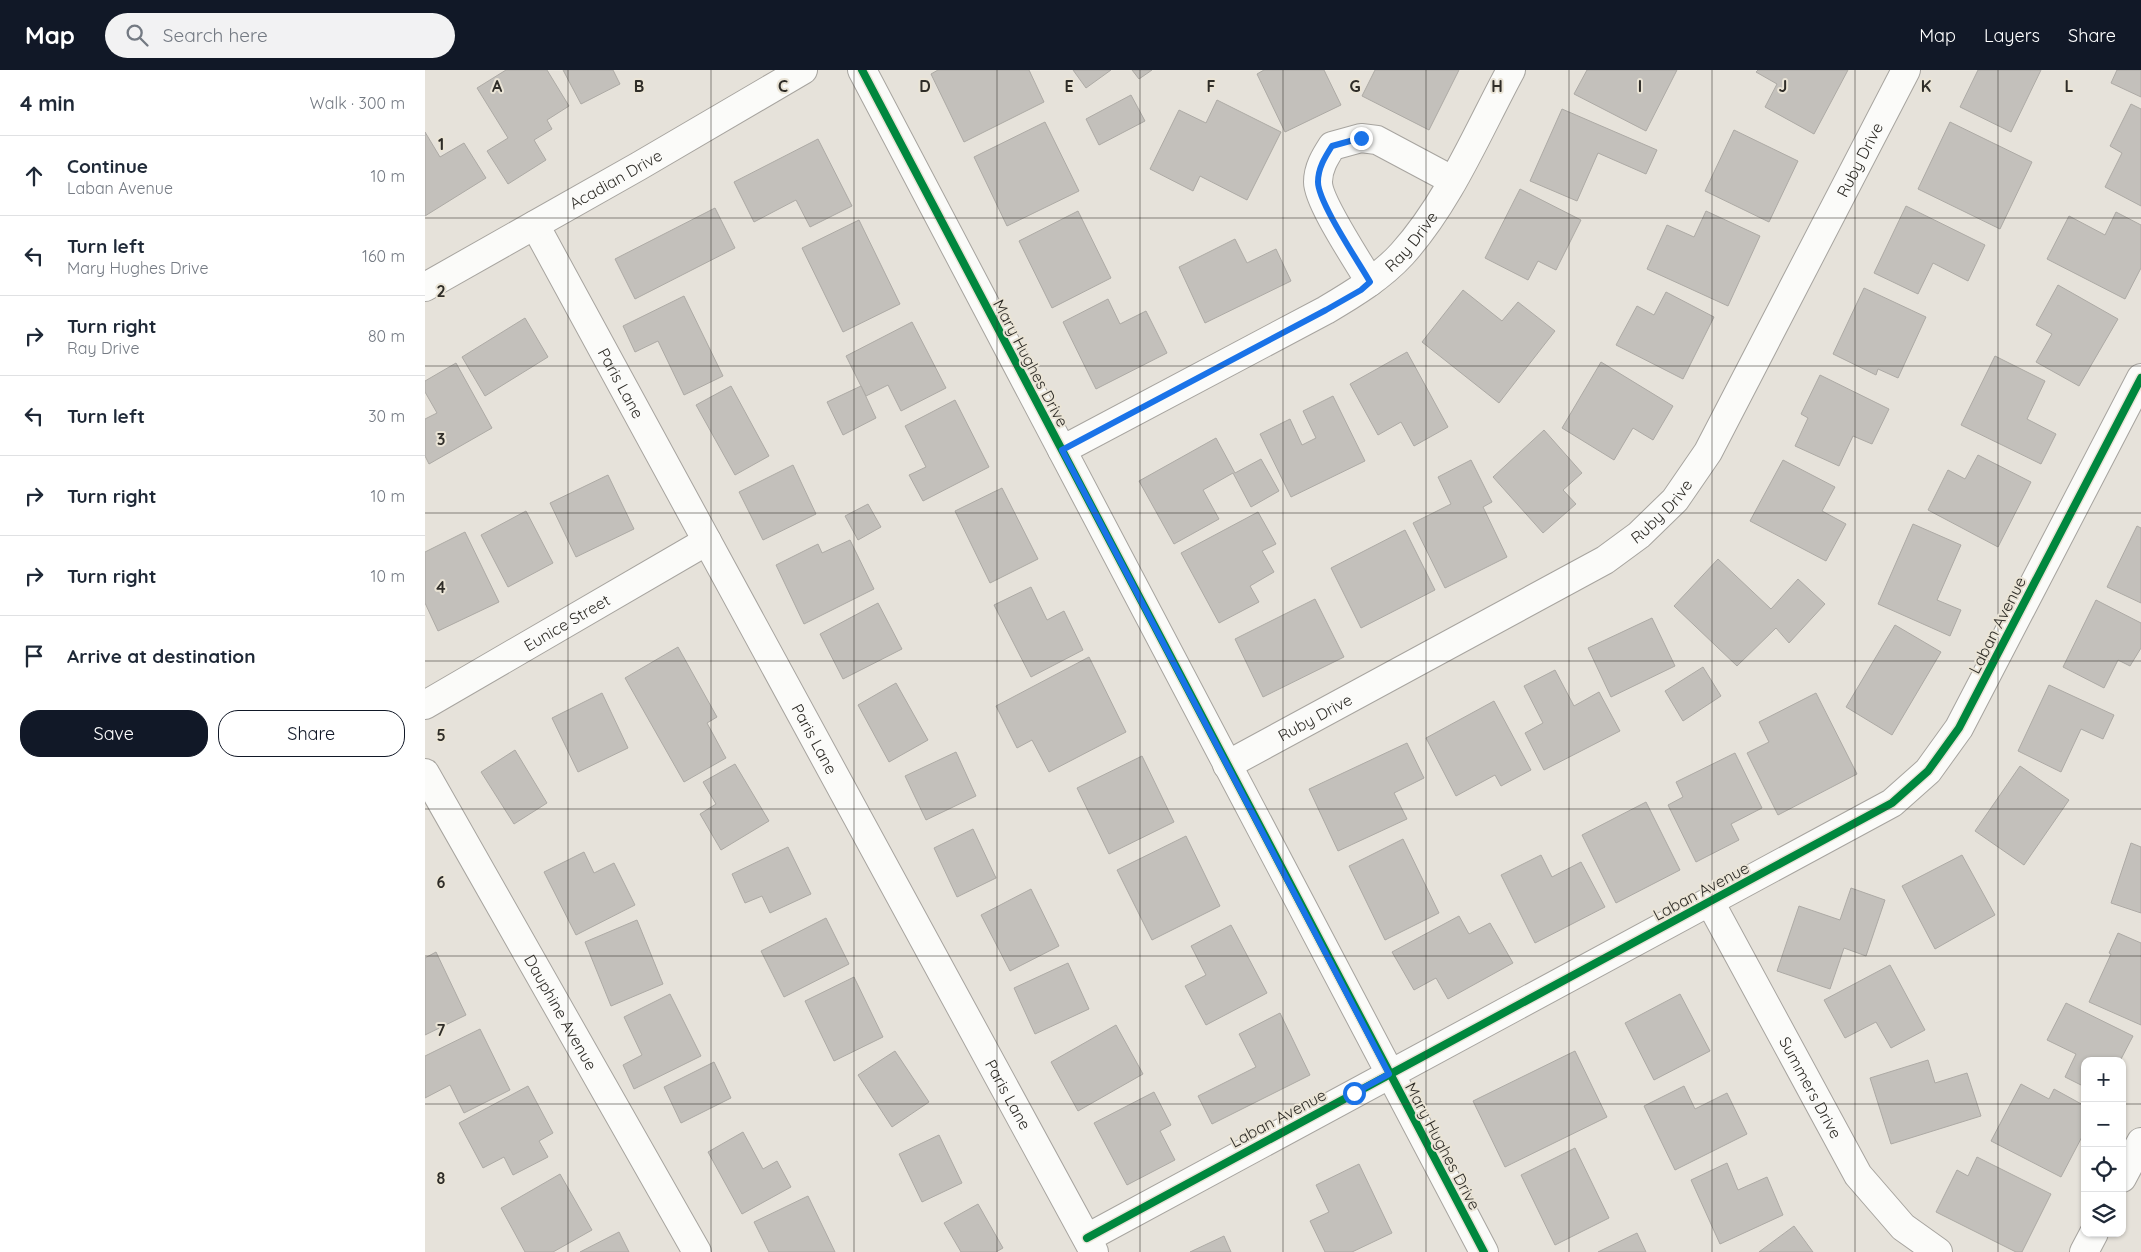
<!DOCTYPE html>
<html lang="en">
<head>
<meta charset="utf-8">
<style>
	:root { --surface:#fff; --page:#f2f2f3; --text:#1f2937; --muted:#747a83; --line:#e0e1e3; --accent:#111827 }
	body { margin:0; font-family:Quicksand,sans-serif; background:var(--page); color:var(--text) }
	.controls { position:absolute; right:15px; bottom:15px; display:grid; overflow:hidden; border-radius:10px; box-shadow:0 1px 4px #0004 }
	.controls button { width:45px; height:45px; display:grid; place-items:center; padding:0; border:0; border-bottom:1px solid var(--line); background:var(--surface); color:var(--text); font:25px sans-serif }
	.stop { position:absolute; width:15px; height:15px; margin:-11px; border:4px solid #1a73e8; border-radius:50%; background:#fff }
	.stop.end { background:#1a73e8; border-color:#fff; box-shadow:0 1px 5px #0008 }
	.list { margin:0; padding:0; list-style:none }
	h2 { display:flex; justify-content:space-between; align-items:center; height:65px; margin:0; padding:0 20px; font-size:21px }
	h2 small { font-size:16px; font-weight:400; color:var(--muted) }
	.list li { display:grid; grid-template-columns:32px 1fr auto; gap:15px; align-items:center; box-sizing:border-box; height:80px; padding:0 20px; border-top:1px solid var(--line) }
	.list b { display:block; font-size:19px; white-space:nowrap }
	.list p { margin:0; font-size:16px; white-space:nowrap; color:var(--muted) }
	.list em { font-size:16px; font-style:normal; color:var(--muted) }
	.actions { display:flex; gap:10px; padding:15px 20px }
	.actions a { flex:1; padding:11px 0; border:1px solid var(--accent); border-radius:20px; text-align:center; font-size:18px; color:var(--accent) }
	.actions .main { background:var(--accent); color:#fff }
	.icon { flex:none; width:28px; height:28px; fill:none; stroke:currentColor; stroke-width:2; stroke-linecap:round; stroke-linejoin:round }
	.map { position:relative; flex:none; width:1716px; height:1182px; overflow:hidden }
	header { display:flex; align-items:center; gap:30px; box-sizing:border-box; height:70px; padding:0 25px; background:var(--accent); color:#fff }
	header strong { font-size:24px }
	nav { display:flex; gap:28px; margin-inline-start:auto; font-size:18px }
	.search { width:350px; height:45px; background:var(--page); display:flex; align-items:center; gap:12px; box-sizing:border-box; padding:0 18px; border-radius:28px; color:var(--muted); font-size:19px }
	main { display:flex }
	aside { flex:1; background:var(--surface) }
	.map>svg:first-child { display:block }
	.building { fill:#c3c0bb; stroke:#adaaa5 }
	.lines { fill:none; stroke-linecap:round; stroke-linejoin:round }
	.street-casing { stroke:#a7a49f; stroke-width:30 }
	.street { stroke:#fbfbf9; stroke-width:28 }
	.cycleway-casing { stroke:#eae4d6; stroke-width:11 }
	.cycleway { stroke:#00873e; stroke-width:8 }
	.route { stroke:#1a73e8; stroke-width:6 }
	.grid { fill:none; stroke:#2f2d28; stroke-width:1; stroke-opacity:0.55 }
	.labels { text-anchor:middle; stroke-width:4; stroke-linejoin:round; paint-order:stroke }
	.street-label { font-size:16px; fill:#2f2d28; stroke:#eae4d6 }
	.grid-label { font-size:16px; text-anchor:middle; font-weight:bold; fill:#2f2d28; stroke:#eae4d6; stroke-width:4; stroke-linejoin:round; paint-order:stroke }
</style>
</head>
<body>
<header>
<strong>Map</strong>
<div class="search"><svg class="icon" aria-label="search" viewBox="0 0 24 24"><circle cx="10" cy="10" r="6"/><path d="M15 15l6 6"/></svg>Search here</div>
<nav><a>Map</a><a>Layers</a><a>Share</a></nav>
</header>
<main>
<aside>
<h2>4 min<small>Walk · 300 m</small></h2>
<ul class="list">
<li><svg class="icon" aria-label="ahead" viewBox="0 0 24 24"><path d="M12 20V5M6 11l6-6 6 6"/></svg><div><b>Continue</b><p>Laban Avenue</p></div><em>10 m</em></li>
<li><svg class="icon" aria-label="left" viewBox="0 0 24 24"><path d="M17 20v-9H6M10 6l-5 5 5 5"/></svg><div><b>Turn left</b><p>Mary Hughes Drive</p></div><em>160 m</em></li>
<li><svg class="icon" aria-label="right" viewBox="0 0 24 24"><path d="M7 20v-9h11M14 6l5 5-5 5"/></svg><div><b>Turn right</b><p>Ray Drive</p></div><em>80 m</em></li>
<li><svg class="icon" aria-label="left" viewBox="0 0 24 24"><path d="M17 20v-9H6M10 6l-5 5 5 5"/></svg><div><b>Turn left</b></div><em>30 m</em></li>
<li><svg class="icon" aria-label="right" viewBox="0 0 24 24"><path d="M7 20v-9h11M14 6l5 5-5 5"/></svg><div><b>Turn right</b></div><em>10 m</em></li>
<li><svg class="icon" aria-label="right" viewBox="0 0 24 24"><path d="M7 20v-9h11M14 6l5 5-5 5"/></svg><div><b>Turn right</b></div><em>10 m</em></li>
<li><svg class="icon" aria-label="arrive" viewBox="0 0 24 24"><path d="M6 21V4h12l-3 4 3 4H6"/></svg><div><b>Arrive at destination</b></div></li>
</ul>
<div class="actions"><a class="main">Save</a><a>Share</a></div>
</aside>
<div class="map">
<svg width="1716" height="1182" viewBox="0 0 1716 1182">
	<rect width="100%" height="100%" fill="#e6e2da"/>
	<g class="building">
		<path d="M81,0H122L144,36L122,50L127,59L109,70L121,90L83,114L62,81L83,68L52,18Z"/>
		<path d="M138,0H188L195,14L156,34Z"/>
		<path d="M513,0H604L619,32L539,72L506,4Z"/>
		<path d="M648,0H686L661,18Z"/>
		<path d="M707,0H727L714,9Z"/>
		<path d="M839,0H899L916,35L860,62L832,4Z"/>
		<path d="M950,0H1034L1004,60L937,26Z"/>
		<path d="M1162,0H1252L1221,61L1149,24Z"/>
		<path d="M1333,0H1423L1389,64L1340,37L1352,14L1331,2Z"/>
		<path d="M1553,0H1616L1586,62L1535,37Z"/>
		<path d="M1692,0H1716V27L1686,13Z"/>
		<path d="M706,25L720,51L674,75L661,49Z"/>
		<path d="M792,30L856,62L822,130L775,106L768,121L725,99L754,40L781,53Z"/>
		<path d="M1706,34L1716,39V136L1680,117L1697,83L1685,76Z"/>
		<path d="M1137,39L1232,80L1221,104L1173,83L1152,131L1105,111Z"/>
		<path d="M620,52L654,121L582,156L549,87Z"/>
		<path d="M1525,52L1607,92L1575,159L1493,119Z"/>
		<path d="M1309,60L1373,91L1344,152L1280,121Z"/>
		<path d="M0,62L15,87L39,73L61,108L0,146Z"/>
		<path d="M393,69L427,136L385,157L371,130L329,152L309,112Z"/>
		<path d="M1095,119L1156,150L1131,200L1113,191L1103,210L1060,188Z"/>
		<path d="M1481,136L1560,175L1543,211L1508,193L1493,224L1449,203Z"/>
		<path d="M290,138L310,178L210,229L190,189Z"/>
		<path d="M653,141L686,208L627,238L594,171Z"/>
		<path d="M1281,141L1335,166L1303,236L1222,199L1242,155L1269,167Z"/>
		<path d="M1691,142L1716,155V198L1700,229L1622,189L1644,146L1680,165Z"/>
		<path d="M434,150L475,234L418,262L377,178Z"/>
		<path d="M810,169L822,193L851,179L866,211L780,253L754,197Z"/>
		<path d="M1633,215L1693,249L1654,316L1611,292L1627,264L1611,255Z"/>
		<path d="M1439,218L1501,247L1473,308L1453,299L1451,305L1408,284Z"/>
		<path d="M1038,220L1077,251L1093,232L1130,261L1074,333L997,272Z"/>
		<path d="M1241,222L1289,247L1258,309L1191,275L1212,236L1229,245Z"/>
		<path d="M259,226L298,306L259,325L233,271L210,282L198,256Z"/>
		<path d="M683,229L695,254L721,241L742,283L671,319L638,252Z"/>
		<path d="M100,248L123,287L60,326L37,287Z"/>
		<path d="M487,252L521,318L476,341L463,315L441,326L421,286Z"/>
		<path d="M982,282L1023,357L989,376L976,352L953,365L925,314Z"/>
		<path d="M1570,286L1620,311L1602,349L1631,364L1616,394L1536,355Z"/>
		<path d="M1176,292L1248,336L1228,370L1208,358L1189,390L1137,358Z"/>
		<path d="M31,293L67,358L4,394L0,386V349L12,343L0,322V311Z"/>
		<path d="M1395,305L1464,339L1447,374L1428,366L1414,396L1370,376L1383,348L1376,344Z"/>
		<path d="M306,316L344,386L310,405L271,335Z"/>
		<path d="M436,316L451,348L418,365L402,332Z"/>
		<path d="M908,326L940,391L866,427L835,364L865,349L877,375L891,368L878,341Z"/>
		<path d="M530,330L564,397L498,431L484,405L501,397L480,356Z"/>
		<path d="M1119,360L1157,403L1138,420L1151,434L1118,463L1068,407Z"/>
		<path d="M791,368L810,403L836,389L854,421L826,437L808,403L778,420L794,449L749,474L714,411Z"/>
		<path d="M1553,385L1606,412L1573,477L1503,440L1523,400L1540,409Z"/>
		<path d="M1046,390L1067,432L1058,437L1082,487L1020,518L988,453L1026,434L1013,407Z"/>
		<path d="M1358,390L1410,417L1397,441L1421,454L1401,491L1325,451Z"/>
		<path d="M368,395L391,444L338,470L314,422Z"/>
		<path d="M183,405L209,459L151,487L125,433Z"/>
		<path d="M577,418L613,489L565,513L530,441Z"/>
		<path d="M443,434L456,457L433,470L420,446Z"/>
		<path d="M101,441L128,493L83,517L56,465Z"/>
		<path d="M833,442L851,474L837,481L849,502L825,516L834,532L794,553L756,483Z"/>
		<path d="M1488,454L1536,475L1512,530L1536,540L1525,566L1453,534Z"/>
		<path d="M1712,456L1716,458V533L1682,517Z"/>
		<path d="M980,460L1010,520L936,558L906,498Z"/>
		<path d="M40,462L74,532L13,561L0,533V482Z"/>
		<path d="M425,470L449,519L379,554L351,495L393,474L397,483Z"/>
		<path d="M1293,489L1346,539L1373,509L1400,534L1364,573L1351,558L1312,596L1249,536Z"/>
		<path d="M606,517L622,550L639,541L658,580L606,607L569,535Z"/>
		<path d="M890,529L919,587L838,627L810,569Z"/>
		<path d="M1671,530L1716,553V578L1705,596L1693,590L1679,618L1638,597Z"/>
		<path d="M453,533L477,579L418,609L395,564Z"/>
		<path d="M1227,548L1250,596L1186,627L1163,578Z"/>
		<path d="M1470,555L1516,582L1467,665L1421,637Z"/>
		<path d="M253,577L292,647L282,653L301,688L259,712L200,608Z"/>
		<path d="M664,587L701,662L624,702L607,670L592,678L571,636Z"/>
		<path d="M1278,597L1296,626L1258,651L1240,621Z"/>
		<path d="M1130,600L1149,636L1174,622L1195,661L1119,700L1100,663L1118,653L1099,616Z"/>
		<path d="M471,613L503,670L464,692L433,635Z"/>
		<path d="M1624,615L1689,645L1678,669L1656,659L1636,702L1593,681Z"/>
		<path d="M177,623L203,678L153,702L127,648Z"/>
		<path d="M1391,623L1432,704L1353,745L1322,683L1344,672L1334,652Z"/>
		<path d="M1069,631L1106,700L1076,716L1070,705L1031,726L1001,668Z"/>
		<path d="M982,673L999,708L969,723L982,749L913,781L884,719Z"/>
		<path d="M90,680L122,733L89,754L56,702Z"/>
		<path d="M531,682L551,726L501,750L480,706Z"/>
		<path d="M1310,683L1337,738L1306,754L1314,770L1271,792L1243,735L1258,727L1251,712Z"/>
		<path d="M717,686L749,752L684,784L652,718Z"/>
		<path d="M310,694L344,751L296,780L275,744L291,734L278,712Z"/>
		<path d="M1595,696L1644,730L1599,795L1550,761Z"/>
		<path d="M1221,732L1255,800L1191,833L1157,765Z"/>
		<path d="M548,759L571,808L532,827L509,778Z"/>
		<path d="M761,766L795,836L727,870L692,800Z"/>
		<path d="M978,769L1014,843L960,870L924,796Z"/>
		<path d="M1706,773L1716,777V843L1686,833Z"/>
		<path d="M363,777L386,824L345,843L337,826L320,833L307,804Z"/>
		<path d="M159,782L169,803L189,793L210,835L151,865L119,802Z"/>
		<path d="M1116,785L1127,807L1156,792L1180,837L1110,873L1076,805Z"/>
		<path d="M1537,785L1570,845L1510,879L1477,816Z"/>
		<path d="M1426,818L1460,830L1441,886L1419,878L1405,919L1352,901L1374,836L1415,850Z"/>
		<path d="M606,819L634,876L585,901L556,845Z"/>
		<path d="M1034,846L1044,864L1065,853L1088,893L1023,929L1011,908L989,920L967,882Z"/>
		<path d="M401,848L424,894L359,927L336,881Z"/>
		<path d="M212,850L238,914L186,936L160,872Z"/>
		<path d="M806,855L842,923L781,955L760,916L781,905L766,876Z"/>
		<path d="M1693,863L1716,873V955L1664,932L1686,884L1684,883Z"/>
		<path d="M11,882L41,945L0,965V888Z"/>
		<path d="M643,893L664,939L610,964L589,918Z"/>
		<path d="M1465,895L1500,960L1466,978L1451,952L1420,968L1399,930Z"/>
		<path d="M429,907L458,967L409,991L380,931Z"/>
		<path d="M245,924L276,986L209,1019L198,995L217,985L199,947Z"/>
		<path d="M1255,924L1285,981L1229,1010L1200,953Z"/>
		<path d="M1641,933L1708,966L1695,991H1660V1017L1640,1007L1651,984L1622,970Z"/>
		<path d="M855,943L885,1005L787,1054L773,1026L831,997L814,964Z"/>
		<path d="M691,955L718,1004L653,1041L626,992Z"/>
		<path d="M55,959L85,1020L39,1043L25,1015L0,1028V986Z"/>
		<path d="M470,981L504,1032L467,1057L433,1005Z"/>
		<path d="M1150,981L1182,1047L1080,1097L1048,1031Z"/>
		<path d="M1503,990L1510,1013L1542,1003L1556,1046L1466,1074L1445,1008Z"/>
		<path d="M289,992L306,1028L256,1053L239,1017Z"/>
		<path d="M1596,1014L1624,1029L1629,1019L1660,1036V1061L1636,1107L1566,1071Z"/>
		<path d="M103,1016L128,1063L114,1071L123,1087L88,1105L79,1087L58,1098L34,1053Z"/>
		<path d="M1259,1016L1270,1039L1302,1023L1322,1064L1250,1100L1219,1036Z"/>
		<path d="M729,1022L746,1055L735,1061L750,1090L702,1115L669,1053Z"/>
		<path d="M318,1062L338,1099L352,1091L366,1117L317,1144L283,1082Z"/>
		<path d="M514,1065L537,1113L497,1132L474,1084Z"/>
		<path d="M1150,1078L1184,1148L1130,1175L1096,1105Z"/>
		<path d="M1552,1087L1626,1124L1597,1182H1591L1511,1142L1532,1100L1543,1106Z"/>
		<path d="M1302,1093L1313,1120L1342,1107L1358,1145L1295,1174L1266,1110Z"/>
		<path d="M934,1094L967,1163L927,1182H900L885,1151L904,1142L891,1115Z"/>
		<path d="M135,1104L167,1160L128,1182H100L76,1138Z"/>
		<path d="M383,1126L410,1182H344L329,1152Z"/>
		<path d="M553,1134L578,1178L571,1182H536L519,1153Z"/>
		<path d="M1369,1156L1388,1182H1334Z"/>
		<path d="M194,1162L204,1182H155Z"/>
		<path d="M1212,1163L1221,1182H1173Z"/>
		<path d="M799,1166L806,1182H765Z"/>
	</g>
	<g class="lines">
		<g class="street-casing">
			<g id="street">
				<path d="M437,0L1059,1182"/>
				<path id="s1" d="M110,155L669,1182"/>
				<path d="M945,212C933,191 893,132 893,112C893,98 900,87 907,76L936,68L952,70L1027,110"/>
				<path id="s2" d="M0,217L214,96L378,0"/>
				<path id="s3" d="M637,380L901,240C928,224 956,207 977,184C1024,132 1053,61 1086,0"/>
				<path id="s4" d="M0,635L282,471"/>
				<path id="s5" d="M802,695L1180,490L1214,465L1250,430L1283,382L1481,0"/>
				<path id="s6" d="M0,703L272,1182"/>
				<path id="s7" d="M1285,832L1433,1105L1478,1157L1513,1182"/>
				<path d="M1697,1108L1716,1072"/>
				<path d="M662,1168L1467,733L1503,701L1534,658L1716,308"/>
				<path d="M1659,1182L1669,1163"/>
			</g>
		</g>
		<use href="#street" class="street"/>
		<g class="cycleway-casing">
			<g id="cycleway">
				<path d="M437,0L1059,1182"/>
				<path d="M662,1168L1467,733L1503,701L1534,658L1716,308"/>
			</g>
		</g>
		<use href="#cycleway" class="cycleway"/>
	</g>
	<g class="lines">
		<path class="route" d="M929,1023L964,1004L637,380L901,240L936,220L945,212C933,191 893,132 893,112C893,98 900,87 907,76L936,68"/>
	</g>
	<path class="grid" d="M143,0V1182M286,0V1182M429,0V1182M572,0V1182M715,0V1182M858,0V1182M1001,0V1182M1144,0V1182M1287,0V1182M1430,0V1182M1573,0V1182M0,148H1716M0,296H1716M0,443H1716M0,591H1716M0,739H1716M0,886H1716M0,1034H1660M1697,1034H1716"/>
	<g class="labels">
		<g class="street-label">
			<text dy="6" stroke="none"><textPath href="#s5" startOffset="910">Ruby Drive</textPath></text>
			<text dy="6" stroke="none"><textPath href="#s2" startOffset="219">Acadian Drive</textPath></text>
			<text dy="6" stroke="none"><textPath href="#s3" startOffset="409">Ray Drive</textPath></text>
			<text transform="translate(606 293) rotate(62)" y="6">Mary Hughes Drive</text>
			<text dy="6" stroke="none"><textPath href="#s1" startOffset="180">Paris Lane</textPath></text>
			<text dy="6" stroke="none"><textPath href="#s5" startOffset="505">Ruby Drive</textPath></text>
			<text dy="6" stroke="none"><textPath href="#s4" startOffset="164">Eunice Street</textPath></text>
			<text transform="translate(1572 555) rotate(-63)" y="6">Laban Avenue</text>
			<text dy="6" stroke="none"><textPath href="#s5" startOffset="100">Ruby Drive</textPath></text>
			<text dy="6" stroke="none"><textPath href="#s1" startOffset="585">Paris Lane</textPath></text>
			<text transform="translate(1276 821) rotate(-28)" y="6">Laban Avenue</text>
			<text dy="6" stroke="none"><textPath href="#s6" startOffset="275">Dauphine Avenue</textPath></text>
			<text dy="6" stroke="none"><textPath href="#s7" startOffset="211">Summers Drive</textPath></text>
			<text dy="6" stroke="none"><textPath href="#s1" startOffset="990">Paris Lane</textPath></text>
			<text transform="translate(853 1048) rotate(-28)" y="6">Laban Avenue</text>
			<text transform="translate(1018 1076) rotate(62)" y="6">Mary Hughes Drive</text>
		</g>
	</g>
	<g class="grid-label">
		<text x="72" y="22">A</text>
		<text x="214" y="22">B</text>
		<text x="358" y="22">C</text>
		<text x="500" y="22">D</text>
		<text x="644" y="22">E</text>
		<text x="786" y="22">F</text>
		<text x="930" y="22">G</text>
		<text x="1072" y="22">H</text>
		<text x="1215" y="22">I</text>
		<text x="1358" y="22">J</text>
		<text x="1501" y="22">K</text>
		<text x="1644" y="22">L</text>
		<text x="16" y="80">1</text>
		<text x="16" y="227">2</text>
		<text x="16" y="375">3</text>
		<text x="16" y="523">4</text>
		<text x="16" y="671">5</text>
		<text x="16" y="818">6</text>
		<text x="16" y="966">7</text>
		<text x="16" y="1114">8</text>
	</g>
</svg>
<div class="controls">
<button>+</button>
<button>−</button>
<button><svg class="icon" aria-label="locate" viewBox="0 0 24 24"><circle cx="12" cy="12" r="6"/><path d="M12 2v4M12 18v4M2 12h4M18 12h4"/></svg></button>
<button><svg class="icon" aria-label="layers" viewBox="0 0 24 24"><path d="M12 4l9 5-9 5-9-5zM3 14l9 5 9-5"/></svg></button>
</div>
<div class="stop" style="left:929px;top:1023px"></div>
<div class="stop end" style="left:936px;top:68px"></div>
</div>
</main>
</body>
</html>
